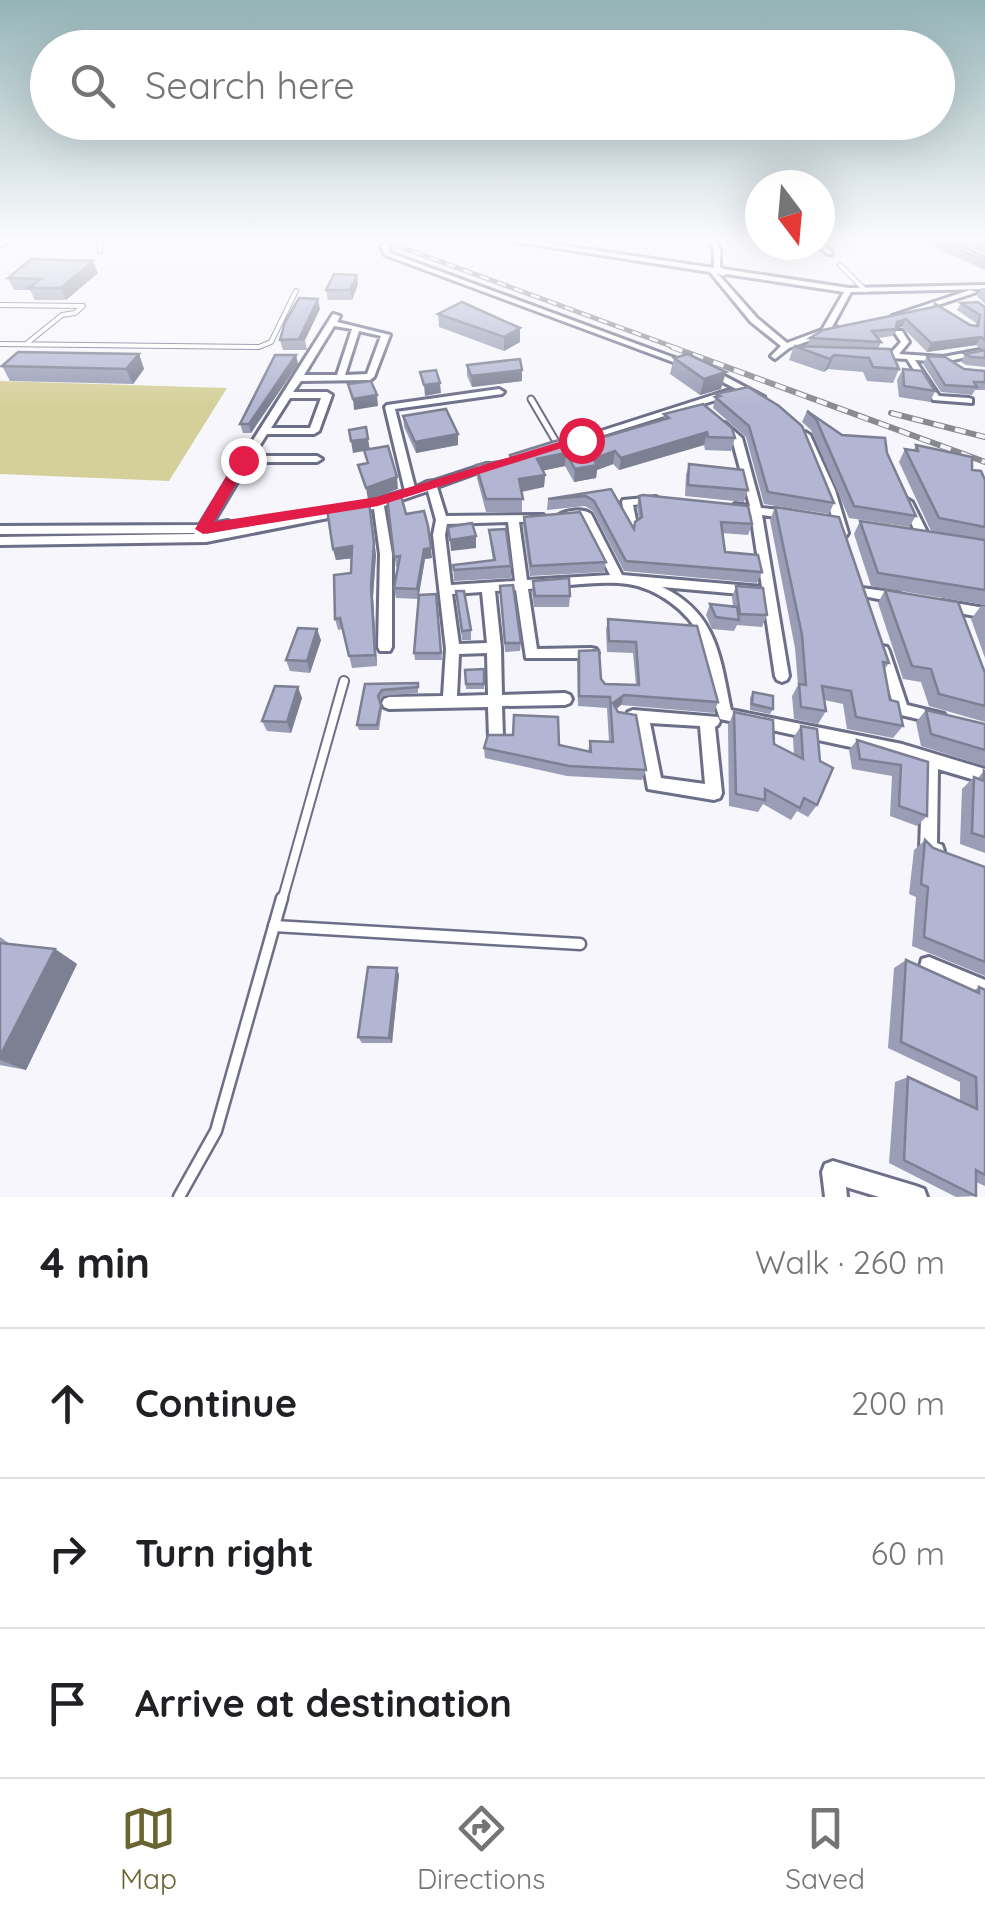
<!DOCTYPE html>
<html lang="en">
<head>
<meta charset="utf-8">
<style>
	:root { --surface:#fff; --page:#f2f2f2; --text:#202124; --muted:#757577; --line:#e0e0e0; --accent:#696531 }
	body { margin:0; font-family:Quicksand,sans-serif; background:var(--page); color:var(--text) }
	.compass { position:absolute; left:745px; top:170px; width:90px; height:90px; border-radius:50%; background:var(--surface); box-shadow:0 10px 40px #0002; rotate:164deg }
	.stop { position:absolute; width:30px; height:30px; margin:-22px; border:8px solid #e11d48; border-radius:50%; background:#fff }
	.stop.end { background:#e11d48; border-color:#fff; box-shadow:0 2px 10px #0008 }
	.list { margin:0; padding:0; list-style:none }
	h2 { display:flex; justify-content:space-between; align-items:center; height:130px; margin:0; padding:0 40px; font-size:42px }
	h2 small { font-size:32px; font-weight:400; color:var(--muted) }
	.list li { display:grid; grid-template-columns:65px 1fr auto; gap:30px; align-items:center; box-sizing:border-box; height:150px; padding:0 40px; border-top:2px solid var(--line) }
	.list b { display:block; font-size:38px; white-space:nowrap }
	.list em { font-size:32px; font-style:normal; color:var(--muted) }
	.icon { flex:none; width:55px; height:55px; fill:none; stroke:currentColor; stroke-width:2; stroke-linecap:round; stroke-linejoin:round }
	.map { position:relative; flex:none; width:985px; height:1197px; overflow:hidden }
	.search { position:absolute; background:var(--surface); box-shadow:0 10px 40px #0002; left:30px; right:30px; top:30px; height:110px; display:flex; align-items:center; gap:25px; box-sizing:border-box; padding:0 35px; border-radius:55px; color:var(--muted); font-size:38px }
	.sheet { height:580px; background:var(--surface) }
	nav { display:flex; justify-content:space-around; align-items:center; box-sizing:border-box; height:140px; border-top:2px solid var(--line); background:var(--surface); font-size:28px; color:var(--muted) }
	nav a { display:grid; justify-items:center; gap:5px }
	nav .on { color:var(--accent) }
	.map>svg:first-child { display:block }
	.green { fill:#d5d09a }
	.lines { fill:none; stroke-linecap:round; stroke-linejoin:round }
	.service-far3-casing { stroke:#6d6e88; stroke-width:6 }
	.service-far2-casing { stroke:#6d6e88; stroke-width:9 }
	.service-far1-casing { stroke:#6d6e88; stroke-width:12 }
	.service-casing { stroke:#6d6e88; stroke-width:15 }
	.minor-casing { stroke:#6d6e88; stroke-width:6 }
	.primary-casing { stroke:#6362a8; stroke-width:5 }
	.service-far3 { stroke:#fff; stroke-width:4 }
	.service-far2 { stroke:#fff; stroke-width:5 }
	.service-far1 { stroke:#fff; stroke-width:8 }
	.service { stroke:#fff; stroke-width:10 }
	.minor { fill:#fff; fill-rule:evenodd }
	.primary { fill:#b7b6f4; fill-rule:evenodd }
	.rail-far1-casing { stroke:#888991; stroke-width:5 }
	.rail-casing { stroke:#888991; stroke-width:6 }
	.rail-far1 { stroke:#f6f6fc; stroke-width:2.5; stroke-dasharray:9; stroke-linecap:butt }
	.rail { stroke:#f6f6fc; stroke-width:4; stroke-dasharray:11; stroke-linecap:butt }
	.wall { fill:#9a9db5 }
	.shaded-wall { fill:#7d7f93 }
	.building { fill:#b3b6d2; stroke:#7d7f93; stroke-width:2.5 }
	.route { fill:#e11d48 }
</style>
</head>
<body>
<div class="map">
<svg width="985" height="1197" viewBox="0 0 985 1197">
	<rect width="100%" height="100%" fill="#f6f6fc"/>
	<path class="green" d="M0,381L227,388L169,481L0,474Z"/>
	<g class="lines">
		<g class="service-far3-casing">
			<g id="service-far3">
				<path d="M100,239V251"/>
				<path d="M0,245L13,239"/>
				<path d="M840,265L865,290"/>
				<path d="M0,305L83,306L75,313L62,315L26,344"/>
				<path d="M0,344L259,347L271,342L296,291"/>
			</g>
		</g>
		<g class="service-far2-casing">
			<path id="service-far2" d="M531,399L558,445"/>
		</g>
		<g class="service-far1-casing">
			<path id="service-far1" d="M282,901L344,681"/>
		</g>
		<g class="service-casing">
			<g id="service">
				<path d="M274,926L580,944"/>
				<path d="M179,1197L216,1131L282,898"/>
			</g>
		</g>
		<g class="minor-casing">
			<g id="minor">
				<path d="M391,239H399L388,248L390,253L691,364L684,366L385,255L381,247Z"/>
				<path d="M499,239H518L714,268V249L707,239H714L720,249V267L723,269L849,288L985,285V289L851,292L832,327H836V331L789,348L775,359L771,356L781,346L751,322L710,272ZM717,273L723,276L726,274L844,292L822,330L787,343L757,318Z"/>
				<path d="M965,239H983L949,246L946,244Z"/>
				<path d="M820,243L832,252V254H828L818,246L817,245H820Z"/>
				<path d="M970,290L977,292L899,318L892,316Z"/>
				<path d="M333,314L340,316L337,322L390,335L374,377L370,380L301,381L293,392H327L332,395L319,431L314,434H267L253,456H317L322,459L317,462H249L212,524L228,521L234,525L232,528L207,532L206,534L364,505L374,500L405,491L385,407L387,405L499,389L504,392L502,394L395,409L415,488L427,482L434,481L486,464H494L495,466L437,487L446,516L543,515L545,518L543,521L519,522L527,580L610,575L581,518L564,520L558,516C565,510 584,508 591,514L622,575L762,587L751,514L735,512L730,508L735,504L750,506L732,439L717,425L719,423H725L742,438L761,508L790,511L796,515L790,519L762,515L789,676L787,680L782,682L777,680L775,676L763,596L662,587C717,613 720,657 731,710L902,744L985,769V783L938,769L937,843L942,845L944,851L942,857C934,860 929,858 922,855L920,849L923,764L902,758L720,719C710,693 711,663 700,637C689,611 656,588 628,584C599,580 559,587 528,589L537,649L591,648L596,649L598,653L596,657L591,658H526L516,590L495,591L501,648L502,695L565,693L570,695L572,699L570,703L565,705L502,706L503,738L501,743L496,744L491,743L489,738L488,707L389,709L384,707L382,703L384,699L389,697L443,696L446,649L433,535L436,520L428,491L384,506L392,554V647L390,651H380L378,647L380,554L374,509L206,542L0,545V537L194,534L195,533L0,534V526L200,525L239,461L238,459L243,456ZM334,326L352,329L337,375H304ZM359,331L381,336L367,374L345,375ZM290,398H321L310,428H271ZM508,522L515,581L451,585L445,535L447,524ZM482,592L487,643L459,644L452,594ZM487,653L488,695L457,696L459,654Z"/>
				<path d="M896,331H902L909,342L899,354L943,357L980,350V354L944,362L915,360L939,396L969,398L972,399V403L933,400L907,359L874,357L873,355L877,352L891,353L901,342L895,333Z"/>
				<path d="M707,370H713L764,397L756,399L707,374Z"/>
				<path d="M729,390L734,393L732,395L575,444L572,445L567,442Z"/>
				<path d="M805,432L810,435L835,490L848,533L846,536H838L836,533L825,490L800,435Z"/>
				<path d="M656,497L661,500L660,502L633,505L637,525L635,528H627L622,502L623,500Z"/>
				<path d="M907,499L912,502L929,536L927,539H919L917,536L902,502Z"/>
				<path d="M862,588L899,593L905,598L899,603L858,595L856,592Z"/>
				<path d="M943,601L985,608V618L939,609L937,606Z"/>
				<path d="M882,646L887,647L889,651L907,705L944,714L946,718L944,722L939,724L897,714L875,651L877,647Z"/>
				<path d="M633,710L718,717L720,721L718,725L715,727L722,793L720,798L714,800L648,789L636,722L628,720L626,716L628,712ZM650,723L700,726L705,784L661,778Z"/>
				<path d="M929,957L985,980V1000L922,973L920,966L922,959Z"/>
				<path d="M833,1161L916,1186L924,1189L927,1197H879L846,1187L847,1197H825L822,1172L825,1164Z"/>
			</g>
		</g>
		<g class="primary-casing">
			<path id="primary" d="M0,239H8L0,244Z"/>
		</g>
		<use href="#service-far3" class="service-far3"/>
		<use href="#service-far2" class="service-far2"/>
		<use href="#service-far1" class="service-far1"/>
		<use href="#service" class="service"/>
		<use href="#minor" class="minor"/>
		<use href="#primary" class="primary"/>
		<g class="rail-far1-casing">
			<path id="rail-far1" d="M379,239L679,349"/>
		</g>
		<g class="rail-casing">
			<g id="rail">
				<path d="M672,347L985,462"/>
				<path d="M891,413L985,437"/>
			</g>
		</g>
		<use href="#rail-far1" class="rail-far1"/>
		<use href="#rail" class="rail"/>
	</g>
	<g class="wall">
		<path d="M820,239H853L825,242Z"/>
		<path d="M916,239H948L985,257V270Z"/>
		<path d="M971,239H985V254L968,246Z"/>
		<path d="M98,273L66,300H35L30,290H14L8,278Z"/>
		<path d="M358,284L352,300H328L326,290Z"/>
		<path d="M981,288H985V304L977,296Z"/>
		<path d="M934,303L970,325L976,326V323L957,310L961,303L985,307V367L966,365L961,362L965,354L983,350L976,345L927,352L902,327L896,329L893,336L878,338L881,342L878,349L899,369L893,383L867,381L863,372L828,369L824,372L789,360L794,346H807L810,338L933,307Z"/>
		<path d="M320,309L305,340L307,350H283L280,340Z"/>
		<path d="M438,314L520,328V342L504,351L439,327Z"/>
		<path d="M139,354L144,369L133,384L10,381L2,366Z"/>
		<path d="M296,355L298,364L251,433H243L240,424Z"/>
		<path d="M927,356L964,369L985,371V390H975L972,395L941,392L923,364Z"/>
		<path d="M674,358L721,389L700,395L670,374Z"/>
		<path d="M467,365L522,370V381L472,387L467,376Z"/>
		<path d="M903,369L935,391L930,402L899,397L897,380Z"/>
		<path d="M716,394L834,503L829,514L764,504L746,437L713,408Z"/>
		<path d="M807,411L842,435L887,453L916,516L909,527L849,518L811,430L802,422Z"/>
		<path d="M664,414L735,438L731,451L705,450L704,445L619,470L613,464L597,470L596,478L574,482L565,466L543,470L545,475L544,487L522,492V512H486L477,478L476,465L510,460V455L590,441L663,420Z"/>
		<path d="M403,416L458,445L416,453L404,427Z"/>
		<path d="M916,445L972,470L985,480V605L871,586L854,534L860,521L950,535L931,531L899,462L905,449L914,450Z"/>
		<path d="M689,464L748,490L744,502L685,496L686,475Z"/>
		<path d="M611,489L634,528L639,519L637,507L639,496L752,524L748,535L722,533L725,552L762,572L757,583L624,571L593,511L585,506L547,510L548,499Z"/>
		<path d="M387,497L406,514L432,558L425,559L419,595L436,594L442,660H415L414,653L418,599L396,598L394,588L398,567H396Z"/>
		<path d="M775,507L889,663L884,670L890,700L903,726L893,738L847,729L843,704L824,700L826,711L818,724L794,719L792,696L798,685L795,648L770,520Z"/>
		<path d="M524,517L606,562L604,572L530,576L523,526Z"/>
		<path d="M489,530L511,566V578L454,581L453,565L493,561L490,542Z"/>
		<path d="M333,549L376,554L373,597L377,666L352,668L343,629L338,630L335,619L351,573L352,558L336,560Z"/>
		<path d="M533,581L570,596L569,607H534L532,592Z"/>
		<path d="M500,586L521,643L520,651L505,652Z"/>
		<path d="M736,586L767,615L762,627L737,625L734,631L712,629L706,615L710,604L733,606L732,597Z"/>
		<path d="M885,590L985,673V722L929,706L921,682L903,679L878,603Z"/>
		<path d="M456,591L471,630V640H462Z"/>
		<path d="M981,606H985V658L971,619Z"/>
		<path d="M608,619L718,702L714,713L621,705L616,709L646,770L642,780L567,776L485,758L484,748L559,745L588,751L590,741L609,742L607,708L578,706L577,662L579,651L605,684L636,685L633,653L607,652L606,630Z"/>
		<path d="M321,640L310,673L290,671L286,660Z"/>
		<path d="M484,669V689H466L465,670Z"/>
		<path d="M418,683V693L383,696L379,700L382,710L379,730H359L357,725L365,684Z"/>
		<path d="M753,692L773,709L770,714L750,710V698Z"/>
		<path d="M302,698L291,733L267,731L262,721Z"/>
		<path d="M926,710L985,724V766L921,746L916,722Z"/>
		<path d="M734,712L774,744L794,755L793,738L801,726L817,805L808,817L797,811L791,820L763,804L758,812L729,806L728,725Z"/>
		<path d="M857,740L928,762L927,816L917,826L890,816L892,776L852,769L849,750Z"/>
		<path d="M984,771L985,772V853L960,844L962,789L974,777L977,779Z"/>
		<path d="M925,840L933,848L985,867V976L912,946L916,897L909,894L914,850Z"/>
		<path d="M0,937L10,944L55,949L77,964L26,1070L0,1065Z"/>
		<path d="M906,960L973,991L979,987L985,990V1186L976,1182V1196L956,1197L889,1163L895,1082L908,1077L960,1102V1082L888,1048L894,968Z"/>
		<path d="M397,968L399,975L392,1043H362L358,1037Z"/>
	</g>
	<g class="shaded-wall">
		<path d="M93,261L98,273L66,300L61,288Z"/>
		<path d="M357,275L358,284L352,300L350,290Z"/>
		<path d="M318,299L320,309L305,340L299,339Z"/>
		<path d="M906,319L902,327L893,330L897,322Z"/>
		<path d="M520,328V342L504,351V337Z"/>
		<path d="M981,337L976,345L927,352L931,343Z"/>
		<path d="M139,354L144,369L133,384L126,369Z"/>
		<path d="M296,355L298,364L251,433L249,424Z"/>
		<path d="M834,355L828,369L824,372L830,359Z"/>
		<path d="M522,370V381L472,387L471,376Z"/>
		<path d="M726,372L721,389L700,395L704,379Z"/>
		<path d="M440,383L441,393L425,396L424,385Z"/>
		<path d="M377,395L378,406L354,410L353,399Z"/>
		<path d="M707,432L704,445L619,470L621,458Z"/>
		<path d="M458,434V445L416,453L415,442Z"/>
		<path d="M368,439L370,450L353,453L351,441Z"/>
		<path d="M615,451L613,464L597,470L596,478L574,482L575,469L593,459Z"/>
		<path d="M566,453L565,466L537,472V459Z"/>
		<path d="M545,475L544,487L519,492V479Z"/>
		<path d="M397,477L398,489L368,500L366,488Z"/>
		<path d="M369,502L376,554L373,597L377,666L375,655L371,586Z"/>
		<path d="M476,536V548L451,551L450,540Z"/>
		<path d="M352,546L355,558L336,560L333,549Z"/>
		<path d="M431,548L432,558L425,559L418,599L417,589L424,549Z"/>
		<path d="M317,629L321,640L310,673L307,661Z"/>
		<path d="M298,687L302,698L291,733L287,722Z"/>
		<path d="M624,695L621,705L611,713L613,703Z"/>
		<path d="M55,949L77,964L26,1070L0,1060V1056Z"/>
		<path d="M397,968L399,975L392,1043L389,1038Z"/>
	</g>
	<g class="building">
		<path d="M935,239H948L985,257V261Z"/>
		<path d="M972,239H985V245Z"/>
		<path d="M31,259L93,261L61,288H29L41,279L8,278Z"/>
		<path d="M334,274L357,275L350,290H326Z"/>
		<path d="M299,298L318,299L299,339H305L280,340L285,322Z"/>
		<path d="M462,302L520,328L504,337L438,314Z"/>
		<path d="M978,302L985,307V340L981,337L931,343L906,319L897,322L896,329L872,331L881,342L810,338L823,330L938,306L934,303L970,325L978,326L980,315L961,303Z"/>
		<path d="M794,346L890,349L899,369L873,367L869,358L834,355L830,359Z"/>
		<path d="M985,350V358L971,357L965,354Z"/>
		<path d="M18,352L139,354L126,369L2,366Z"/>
		<path d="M688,354L726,372L704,379L674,358Z"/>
		<path d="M275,355H296L249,424H240Z"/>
		<path d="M927,356L945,357L964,369L985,371V382H974L977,387L945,385Z"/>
		<path d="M520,359L522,370L471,376L467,365Z"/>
		<path d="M903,369L922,371L935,391L904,386Z"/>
		<path d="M436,370L440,383L424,385L420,372Z"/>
		<path d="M371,381L377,395L353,399L348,384Z"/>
		<path d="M748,387L779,406L802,426L834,503L768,492L749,426L715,397L720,396L716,394Z"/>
		<path d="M703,404L732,428L735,438L708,437L707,432L621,458L615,451L593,459L597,465L575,469L566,453L537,459L545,475L519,479L523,499H486L476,465L512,459L510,455L555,441L586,435L590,441L669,418L664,414Z"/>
		<path d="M446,409L458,434L415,442L403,416Z"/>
		<path d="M807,411L842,435L885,438L887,453L916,516L854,506L816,419Z"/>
		<path d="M366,427L368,439L351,441L349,430Z"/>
		<path d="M916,445L972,457V470L981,471L985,480V527L939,518L905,449L918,451Z"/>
		<path d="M388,446L397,477L366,488L358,465L368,463L364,450Z"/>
		<path d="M689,464L743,470L748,490L688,485Z"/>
		<path d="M611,489L634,529L635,522L642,517L639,496L643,495L748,506L752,524L721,522L725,552L758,555L762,572L626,561L594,501L586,496L548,499Z"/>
		<path d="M400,492L406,514L424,511L428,526L431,548L424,549L417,589L394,588L400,556L394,557L387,497Z"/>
		<path d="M369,502L374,543L371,586L375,655L349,656L340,618L335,619L334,575L351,573L352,546L333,549L327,509Z"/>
		<path d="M775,507L839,517L889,663L883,662L890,700L898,702L903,726L856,717L851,691L822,686L826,711L801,707L799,684L806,685L802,635Z"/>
		<path d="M580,512L606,562L531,566L524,517Z"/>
		<path d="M860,521L985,540V590L878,573Z"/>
		<path d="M472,523L476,536L450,540L448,527Z"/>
		<path d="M506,529L511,566L454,570L453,565L495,560L489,530Z"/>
		<path d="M569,578L570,596H535L533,581Z"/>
		<path d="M513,585L521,643H505L500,586Z"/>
		<path d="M736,586L763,588L767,615L740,614Z"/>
		<path d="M885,590L958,602L985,673V706L939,694L931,669L912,666Z"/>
		<path d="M456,591H464L471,630L462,631Z"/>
		<path d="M436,594L441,653H414L419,595Z"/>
		<path d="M710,604L737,607L739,620L716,617Z"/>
		<path d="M608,619L697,626L718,702L624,695L613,703L618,712L636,715L646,770L569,766L484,748L488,735H513L514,715L558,717L559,745L591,752L590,741L613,742L610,697L579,696V651L599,650L601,679L605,684L639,685L636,642L609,641Z"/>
		<path d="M298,628L317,629L307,661L286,660Z"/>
		<path d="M484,669V684H466L465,670Z"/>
		<path d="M418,683V687L382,690L378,696L381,705L377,725H357L365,684Z"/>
		<path d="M275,686L298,687L287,722L262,721Z"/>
		<path d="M753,692L773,696V709L752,704Z"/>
		<path d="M926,710L985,724V750L931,734Z"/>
		<path d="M734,712L773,720L774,744L803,759L801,726L817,729L820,761L833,768L817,805L804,798L800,808L765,789V800L736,794Z"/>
		<path d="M857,740L928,762L927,816L899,806L901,765L860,759Z"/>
		<path d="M984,771L985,772V837L972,833L974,777L984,781Z"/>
		<path d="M925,840L933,848L985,867V962L924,937L928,887L921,884Z"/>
		<path d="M0,943L55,949L0,1056Z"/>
		<path d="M906,960L979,993V987L985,990V1175L976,1170V1196L904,1160L908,1077L977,1109L976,1077L901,1042Z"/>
		<path d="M368,967L397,968L389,1038L358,1037Z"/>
	</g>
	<linearGradient id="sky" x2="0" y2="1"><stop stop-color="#95b4b7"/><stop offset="0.59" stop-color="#fbfbfe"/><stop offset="1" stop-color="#fbfbfe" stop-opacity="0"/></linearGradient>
	<rect width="985" height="407" fill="url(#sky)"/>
	<path class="route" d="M576,437L587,440L378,506L203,534L195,529L236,460L243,456L250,460L214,522L377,497Z"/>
</svg>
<svg class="compass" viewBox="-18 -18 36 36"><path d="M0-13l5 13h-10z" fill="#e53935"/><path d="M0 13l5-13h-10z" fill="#757577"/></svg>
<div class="stop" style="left:581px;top:440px"></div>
<div class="stop end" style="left:243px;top:460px"></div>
<div class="search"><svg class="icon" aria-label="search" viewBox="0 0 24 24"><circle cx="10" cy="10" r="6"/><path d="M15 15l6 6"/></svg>Search here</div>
</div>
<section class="sheet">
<h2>4 min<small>Walk · 260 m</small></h2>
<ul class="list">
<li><svg class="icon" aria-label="ahead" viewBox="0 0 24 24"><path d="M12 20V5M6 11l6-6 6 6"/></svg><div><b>Continue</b></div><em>200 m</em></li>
<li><svg class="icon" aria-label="right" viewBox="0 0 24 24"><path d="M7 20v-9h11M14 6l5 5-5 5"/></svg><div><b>Turn right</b></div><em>60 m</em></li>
<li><svg class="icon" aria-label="arrive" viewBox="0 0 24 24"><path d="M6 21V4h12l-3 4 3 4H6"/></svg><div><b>Arrive at destination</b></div></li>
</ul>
</section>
<nav>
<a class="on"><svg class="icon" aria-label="map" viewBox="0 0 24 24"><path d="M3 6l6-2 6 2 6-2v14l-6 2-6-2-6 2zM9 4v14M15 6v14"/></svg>Map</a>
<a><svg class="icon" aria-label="directions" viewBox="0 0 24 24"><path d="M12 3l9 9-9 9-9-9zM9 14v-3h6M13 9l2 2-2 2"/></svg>Directions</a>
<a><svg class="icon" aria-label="saved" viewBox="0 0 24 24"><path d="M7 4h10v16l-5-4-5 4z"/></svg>Saved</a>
</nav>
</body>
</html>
